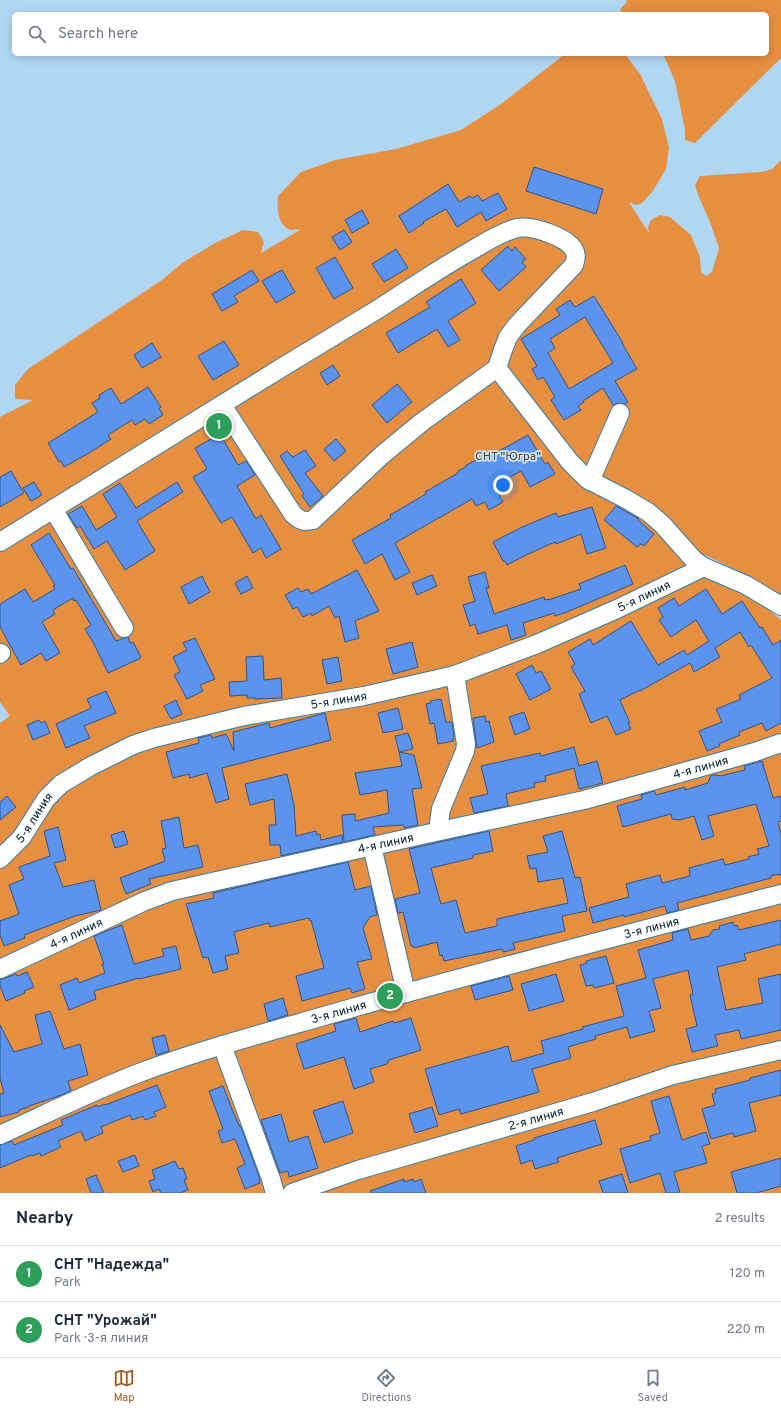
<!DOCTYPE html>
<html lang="en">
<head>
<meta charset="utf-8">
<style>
	:root { --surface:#fff; --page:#f6f6f7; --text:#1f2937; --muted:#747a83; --line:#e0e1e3; --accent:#995b20 }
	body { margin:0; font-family:Overpass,sans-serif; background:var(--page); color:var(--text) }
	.you { position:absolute; left:503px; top:485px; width:14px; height:14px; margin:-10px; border:3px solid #fff; border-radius:50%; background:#1a73e8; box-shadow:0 0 0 6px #1a73e833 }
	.badge { display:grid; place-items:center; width:26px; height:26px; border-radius:50%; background:var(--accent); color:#fff; font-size:13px; font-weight:700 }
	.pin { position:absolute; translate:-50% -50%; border:2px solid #fff; box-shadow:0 1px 4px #0006 }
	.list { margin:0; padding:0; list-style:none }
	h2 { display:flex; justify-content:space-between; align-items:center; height:52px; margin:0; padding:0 16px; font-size:17px }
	h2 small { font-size:13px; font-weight:400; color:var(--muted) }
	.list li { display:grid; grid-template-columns:26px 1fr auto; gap:12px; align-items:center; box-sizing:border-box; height:56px; padding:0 16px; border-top:1px solid var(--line) }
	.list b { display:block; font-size:15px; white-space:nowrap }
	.list p { margin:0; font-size:13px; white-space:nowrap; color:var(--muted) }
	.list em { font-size:13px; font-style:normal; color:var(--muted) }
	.icon { flex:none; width:22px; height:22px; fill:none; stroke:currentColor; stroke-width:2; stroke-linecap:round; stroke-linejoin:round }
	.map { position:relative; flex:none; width:781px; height:1193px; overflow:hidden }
	.search { position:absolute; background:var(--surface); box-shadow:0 2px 10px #0003; left:12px; right:12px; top:12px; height:44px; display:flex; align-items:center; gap:10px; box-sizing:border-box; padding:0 14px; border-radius:6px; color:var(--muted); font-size:15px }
	.sheet { height:164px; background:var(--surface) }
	nav { display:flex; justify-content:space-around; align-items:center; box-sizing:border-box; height:56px; border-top:1px solid var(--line); background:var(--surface); font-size:11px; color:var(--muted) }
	nav a { display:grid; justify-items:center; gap:2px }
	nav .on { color:var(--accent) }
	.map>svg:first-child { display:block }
	.green { fill:#e78f40 }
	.building { fill:#5b93ed; stroke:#325489; fill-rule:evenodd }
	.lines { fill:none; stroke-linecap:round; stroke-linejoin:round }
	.minor-casing { stroke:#367ba7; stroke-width:20 }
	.minor { stroke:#fff; stroke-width:18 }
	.labels { text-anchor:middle; stroke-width:3.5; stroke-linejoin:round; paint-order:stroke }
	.park-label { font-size:12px; fill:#653f1e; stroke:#c8e2f6 }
	.street-label { font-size:12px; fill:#021f30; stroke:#c8e2f6 }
</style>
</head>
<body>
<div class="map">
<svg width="781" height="1193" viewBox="0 0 781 1193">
	<rect width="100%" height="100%" fill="#afd7f4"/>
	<g class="green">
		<path d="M627,0H781V58L695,143L685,140V130L675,81L663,54H767V14H623L620,9L626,3Z"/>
		<path d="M565,54H625L640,74L662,119L669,148L666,169L653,191L642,203L636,205L629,202L649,233L648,227L651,220L660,215L670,217L691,235L700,257L701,272L706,276L712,272L719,248L710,222L698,195L695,185L700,176L762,172L772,169L781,160V596L751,577L703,554L781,620V1193H0V723L10,716L0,702V417L33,400L15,399V385L28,369L162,280L182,263L215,243L243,230L258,232L264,242L261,253L300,230C298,229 294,230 291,230C277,226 277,207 278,196L301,172L335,160L396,149L461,130L501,104Z"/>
	</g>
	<g class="building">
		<path d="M534,167L603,189L596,214L526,191Z"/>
		<path d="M448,184L459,202L470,196L472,198L478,195L482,201L498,193L507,209L486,221L481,212L457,227L446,209L423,222L424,223L409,233L399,216Z"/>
		<path d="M362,210L369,223L352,233L345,220Z"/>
		<path d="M344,230L352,242L340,250L332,237Z"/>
		<path d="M508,246L512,251L515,247L526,259L522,262L526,267L499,291L481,270Z"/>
		<path d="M396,249L408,268L384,282L372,264Z"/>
		<path d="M335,257L353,288L334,299L316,268Z"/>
		<path d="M252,270L259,281L234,296L238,302L222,311L212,294Z"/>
		<path d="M282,270L295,292L276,303L262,281Z"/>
		<path d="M461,279L476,303L448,321L460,340L448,347L437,329L398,353L386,333L430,307L426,302Z"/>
		<path d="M594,296L623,343H622L637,369L615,381L628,402L625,404L618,403L613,405L603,388L583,401L584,402L578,406L581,410L564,420L551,400L555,397L543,377L538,380L532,369L537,366L521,339L560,315L556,309L570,300L575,307ZM585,317L613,363L569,389L548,353L555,348L550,339Z"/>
		<path d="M224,341L239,365L213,380L198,356Z"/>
		<path d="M152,343L161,357L142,368L134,355Z"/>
		<path d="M333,365L340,376L327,385L320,373Z"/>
		<path d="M397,384L412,402L387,423L372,405Z"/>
		<path d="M148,387L161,407L159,408L163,415L149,424L145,419L135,425L132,420L108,435L111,439L89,453L64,467L61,461L59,462L48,443L98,412L92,403L100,398L99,395L111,388L121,404Z"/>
		<path d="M220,434L238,465L246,461L255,475L237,486L256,519L261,515L281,549L266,558L261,548L253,553L232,517L221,523L193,477L207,469L195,448Z"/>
		<path d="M528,435L545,464L548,462L555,474L530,487L521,471L499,483L500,484L495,487L503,502L489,510L485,502L476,506L472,499L395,543L410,572L395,580L382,554L365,564L352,540L391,518L390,515L426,494L425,492L458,473V471L466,467L465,466L481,457L482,459L489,455L490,456Z"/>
		<path d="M336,439L346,451L334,461L324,449Z"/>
		<path d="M305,450L316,466L305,473L323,496L310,507L302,496L304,494L280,456L287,451L293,457Z"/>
		<path d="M11,471L24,493L0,507V477Z"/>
		<path d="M34,482L42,495L31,501L23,488Z"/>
		<path d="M177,482L183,492L137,521L155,551L125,570L107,541L94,549L80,526L77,528L68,514L82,506L96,530L117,517L103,494L120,483L136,508Z"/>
		<path d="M616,506L639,519L638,520L654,534L644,546L641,544L637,547L604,520Z"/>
		<path d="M592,507L606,548L587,554L581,534L556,544L555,542L526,555L507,565L505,561H503L493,542L522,527L556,513L558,517Z"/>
		<path d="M49,533L71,569L73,568L116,641L128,637L130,643L133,642L141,657L139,659L108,673L94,644L85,629L91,625L76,600L74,601L73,598L53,610L55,614L42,622L60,653L46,661L41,653L21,665L0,627V604L25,589L33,602L55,589L53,586L55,585L31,545Z"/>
		<path d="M625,565L633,584L567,612L555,616L554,613L523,623L526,635L511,640L507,625L478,634L475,624L470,626L463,605L475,601L468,577L485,572L489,588H486L494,614L544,597L545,600L548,599V600L581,589L579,584Z"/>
		<path d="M357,570L379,611L355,621L359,638L345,642L339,616L335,618L329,606L312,616L311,613L303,617L297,607L293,609L285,595L298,588L301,592L308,589L311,594Z"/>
		<path d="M432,575L437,586L417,595L412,583Z"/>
		<path d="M202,576L210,592L189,604L181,587Z"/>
		<path d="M247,576L253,588L241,594L235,583Z"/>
		<path d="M706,589L722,614L742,601L760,628L762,627L773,645L781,640V723L766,731L762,723L739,732L740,735L719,744L720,746L707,751L699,731L722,722L716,709L741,699L739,695L772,678L751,645L749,647L740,632L715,648L720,657L694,672L690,663L640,691V690L620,700L630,723H628L631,729L616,735L607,716L591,723L579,694L585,691L571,667L575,664L568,652L590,639L593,645L631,621L658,665L684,650L687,655L709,641L696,620L671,637L659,620L663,617L658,608L674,598L679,606Z"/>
		<path d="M195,638L215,679L200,685L203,691L187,699L174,675L180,672L173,657L187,650L183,643Z"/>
		<path d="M412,642L418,667L393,674L386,649Z"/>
		<path d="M263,656L264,680L281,678L282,698L255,699V698H247V695L230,696L229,682L247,681L246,657Z"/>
		<path d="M338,657L342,681L327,684L322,660Z"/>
		<path d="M532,665L536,673L541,671L551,689L530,700L516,674Z"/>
		<path d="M106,691L116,713L84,726L90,738L66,748L56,724L91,708L87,699Z"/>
		<path d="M441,699L446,722H452L454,736L453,741L438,744L434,723L430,724L426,704L431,703L430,701Z"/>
		<path d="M176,700L182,714L171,719L164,706Z"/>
		<path d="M398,708L403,729L383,733L378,713Z"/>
		<path d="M524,712L530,729L515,735L509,717Z"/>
		<path d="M325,713L331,740L222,768L229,799L216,803L207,773L190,778L189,774L173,778L166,752L199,743L198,738L211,735L212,738L226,734L234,751L233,732L269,723L270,728Z"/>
		<path d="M485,716L486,722L489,721L494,742L477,748L473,718Z"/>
		<path d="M39,720L41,723L45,721L50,733L33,740L27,725Z"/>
		<path d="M408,733L409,737H410L413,749L399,752L395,736Z"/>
		<path d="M574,747L579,766L597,761L603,783L579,789L574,768L545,776L546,781L534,783L535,787L506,794L508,806L474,813L470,798L488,794L481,766L540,753L541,756Z"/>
		<path d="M399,752L414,755L422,788L412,789L418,825L404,828V825L373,827L375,835L344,842L342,815L355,814V821L389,813L387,790L360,795L355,773L402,766Z"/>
		<path d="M762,761L773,798L781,796V821L778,822L781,835V875H778V874L771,876V878L677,903L679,910L667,913L665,906L624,917V915L593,923L589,908L629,897L626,884L660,875L662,883L690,876L689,868L723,859L725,865L749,859L748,857L759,854L757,849L769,846L756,804L708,816L714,836L702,840L694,816L679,820L672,819L671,814L623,827L617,806L642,799L641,795L654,791L656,795L685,787V790L708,783L710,777L712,775H717L720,776L745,770L744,766Z"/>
		<path d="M287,774L294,805L296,836L316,831L317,835L320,834L321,840L342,835L343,842L281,856L280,845H270L269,825H276L274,799L250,805L245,784Z"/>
		<path d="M7,796L16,807L0,820V802Z"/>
		<path d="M179,817L184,848L198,845L203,867L149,879L151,884L126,894L120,878L165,861L162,849L166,848L161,821Z"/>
		<path d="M58,827L66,860L54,863L63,887L94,880L101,910L75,916L40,929L24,935L25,938L4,946L0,935V921L19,914L9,885L24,879L19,867L50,856L44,831Z"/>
		<path d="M124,831L128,844L115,848L111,835Z"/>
		<path d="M489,831L493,851L473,855V858L431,868L441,904L456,900L465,933L497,926V919L568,903L563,878L538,882L536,868L530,869L527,856L548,852L543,836L562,831L575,878L580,877L587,911L562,916L565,931L513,943L515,949L503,952L502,949L444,961L442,955L440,956L437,942L414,948V946H411L403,912L398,913L395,899L420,893L409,849Z"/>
		<path d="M348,862L355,890L371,886L377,915L370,917L363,928L372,959L357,962L365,989L352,993L350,988L302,1001L296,976L324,968L311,920L310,921L309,918L270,927L269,923L234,932L239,953L225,956L228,969L213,973L208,957L203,958L186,904L214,898L213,893Z"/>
		<path d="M781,920V944L744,954L746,960L717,967L726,1010L763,1003L758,979L781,974V1030L741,1039L739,1030L715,1035L718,1046L692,1052L686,1029L697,1026L690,995L693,994L688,970L653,979L661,1008L649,1011L655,1031L630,1038L627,1027L595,1036L596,1039L568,1047L571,1058L532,1069L539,1092L461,1114L459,1109L439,1115L425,1069L508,1046L512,1062L544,1053L541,1041L583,1029L582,1027L624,1016L616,986L646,978L638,950L673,940L672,933L688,929L691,940L709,936L713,930L720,929L719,926L733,922L734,926L737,925L739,930Z"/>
		<path d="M122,925L134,964L164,956L162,949L176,946L181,969L139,979V978L94,991L96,999L69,1010L60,985L77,978L79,983L105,973L102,964H104L94,936Z"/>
		<path d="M606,956L614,983L594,988L593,985L586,986L580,965L587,963L586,961Z"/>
		<path d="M27,972L34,987L24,991L25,993L6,1001L0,986V980L16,974L17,976Z"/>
		<path d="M556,974L564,1001L529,1011L521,984Z"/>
		<path d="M509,976L513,990L475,1000L471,986Z"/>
		<path d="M283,998L288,1015L268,1021L264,1004Z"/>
		<path d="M50,1011L64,1049L80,1044L88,1075L68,1081L71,1091L56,1097L29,1106V1107L19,1110V1112L0,1117V1094L4,1093L0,1078V1025L14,1052L42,1044L35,1015Z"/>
		<path d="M356,1018L360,1032L393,1021L394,1023L411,1018L421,1050L389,1060L387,1064L370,1069L374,1082L354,1089L344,1057L304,1069L296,1044L336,1031L334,1024Z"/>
		<path d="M165,1035L169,1051L156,1055L152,1038Z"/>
		<path d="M781,1070V1095L749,1103L756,1131L734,1137L733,1133L711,1139L702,1109L715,1105L712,1094L716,1093L715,1089L750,1080V1078Z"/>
		<path d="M157,1085L166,1107L154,1112L156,1116L145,1120L143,1116L132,1120L130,1115L101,1127L103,1133L85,1141L81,1131L58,1141L61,1147L41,1156L40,1153L32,1156L31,1155L0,1168V1145L12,1141L14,1145L63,1125L61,1120L97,1105L98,1107L104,1104L105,1105Z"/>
		<path d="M223,1086L234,1114L240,1127H241L260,1179L259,1180L260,1183L245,1189L237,1168L245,1164L235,1139L222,1143L218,1131L223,1129L209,1091Z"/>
		<path d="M669,1096L682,1140L706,1132L710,1144L702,1146L707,1163L674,1172L680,1193H666L660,1173L630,1183L620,1149L651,1140L650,1136L660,1133L651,1101Z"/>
		<path d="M343,1101L353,1133L324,1143L313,1111Z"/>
		<path d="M432,1107L438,1126L415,1133L409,1114Z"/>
		<path d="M281,1114L289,1142L308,1136L318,1168L289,1177L288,1171L280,1173L261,1120Z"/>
		<path d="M595,1120L602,1144L557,1158L559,1162L535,1169L532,1160L521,1164L516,1146L534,1140V1138Z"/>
		<path d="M135,1155L139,1166L123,1172L118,1161Z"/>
		<path d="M781,1158V1186L756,1193H737L731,1172Z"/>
		<path d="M175,1161L179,1169L183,1168L187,1179L184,1180L188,1190L180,1193H161L159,1189L153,1192L149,1181L155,1179L152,1170Z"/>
		<path d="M622,1174L628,1193H603L599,1181Z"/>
		<path d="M96,1175L104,1193H91L86,1179Z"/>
		<path d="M404,1179V1182L413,1179L414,1182L421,1179L426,1193H371L370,1191Z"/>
	</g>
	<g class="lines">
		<g class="minor-casing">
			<g id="minor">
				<path d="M497,368L570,462L587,479L626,499L648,512L662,524L694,560L704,567L746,585L781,606"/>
				<path d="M590,481L620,413"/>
				<path d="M53,509L124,628"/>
				<path d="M0,542C94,484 187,426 281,368C312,349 344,330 375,311C408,290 440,268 474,249C487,241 502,232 517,228C532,225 569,237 575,252C577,257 575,261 574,265L517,325L508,337L503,350L497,368L422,422L382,455L313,520C304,522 300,521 293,514L222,405"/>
				<path d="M0,654L1,653"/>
				<path d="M440,831L439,823L441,809L465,751L466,744L455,675"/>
				<path d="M372,846L406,993"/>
				<path id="s1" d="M0,859L22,837L46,799L61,784L91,766L133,745L154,738L244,716L364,696L455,675L537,644L617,609L704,567"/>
				<path id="s2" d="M0,969L145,901L172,891L440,831L584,800L755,752L781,743"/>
				<path d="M222,1045L271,1179L275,1193"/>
				<path id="s3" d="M0,1135C46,1114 92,1091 139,1073C208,1047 280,1029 352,1008C494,968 638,931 781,894"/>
				<path id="s4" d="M292,1193L358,1170L593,1102L673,1075L781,1050"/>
			</g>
		</g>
		<use href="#minor" class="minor"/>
	</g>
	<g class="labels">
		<g class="park-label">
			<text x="508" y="460">СНТ "Югра"</text>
		</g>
		<g class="street-label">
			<text dy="4" stroke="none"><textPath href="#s1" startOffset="714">5-я линия</textPath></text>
			<text dy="4" stroke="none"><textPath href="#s1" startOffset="390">5-я линия</textPath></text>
			<text dy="4" stroke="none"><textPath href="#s2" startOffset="732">4-я линия</textPath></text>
			<text dy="4" stroke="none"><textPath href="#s1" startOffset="54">5-я линия</textPath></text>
			<text dy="4" stroke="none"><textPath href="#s2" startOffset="408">4-я линия</textPath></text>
			<text dy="4" stroke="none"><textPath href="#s3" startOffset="685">3-я линия</textPath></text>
			<text dy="4" stroke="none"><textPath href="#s2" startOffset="84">4-я линия</textPath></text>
			<text dy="4" stroke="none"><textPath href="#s3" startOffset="361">3-я линия</textPath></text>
			<text dy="4" stroke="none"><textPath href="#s4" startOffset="255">2-я линия</textPath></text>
		</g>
	</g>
</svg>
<div class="you"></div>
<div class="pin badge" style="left:219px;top:426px;background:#2e9e5b">1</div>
<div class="pin badge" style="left:390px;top:996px;background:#2e9e5b">2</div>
<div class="search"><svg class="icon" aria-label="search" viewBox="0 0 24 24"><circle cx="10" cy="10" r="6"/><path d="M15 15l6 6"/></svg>Search here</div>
</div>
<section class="sheet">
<h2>Nearby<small>2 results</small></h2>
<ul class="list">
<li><span class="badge" style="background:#2e9e5b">1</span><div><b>СНТ &quot;Надежда&quot;</b><p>Park</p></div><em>120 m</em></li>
<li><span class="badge" style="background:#2e9e5b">2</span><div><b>СНТ &quot;Урожай&quot;</b><p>Park · 3-я линия</p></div><em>220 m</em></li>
</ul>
</section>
<nav>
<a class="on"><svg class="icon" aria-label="map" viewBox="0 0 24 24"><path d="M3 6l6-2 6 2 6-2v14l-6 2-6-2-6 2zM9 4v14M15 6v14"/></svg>Map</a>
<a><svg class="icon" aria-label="directions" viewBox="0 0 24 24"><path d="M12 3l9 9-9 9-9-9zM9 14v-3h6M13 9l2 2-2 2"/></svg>Directions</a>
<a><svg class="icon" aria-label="saved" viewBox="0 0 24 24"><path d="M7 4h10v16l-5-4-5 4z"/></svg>Saved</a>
</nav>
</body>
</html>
